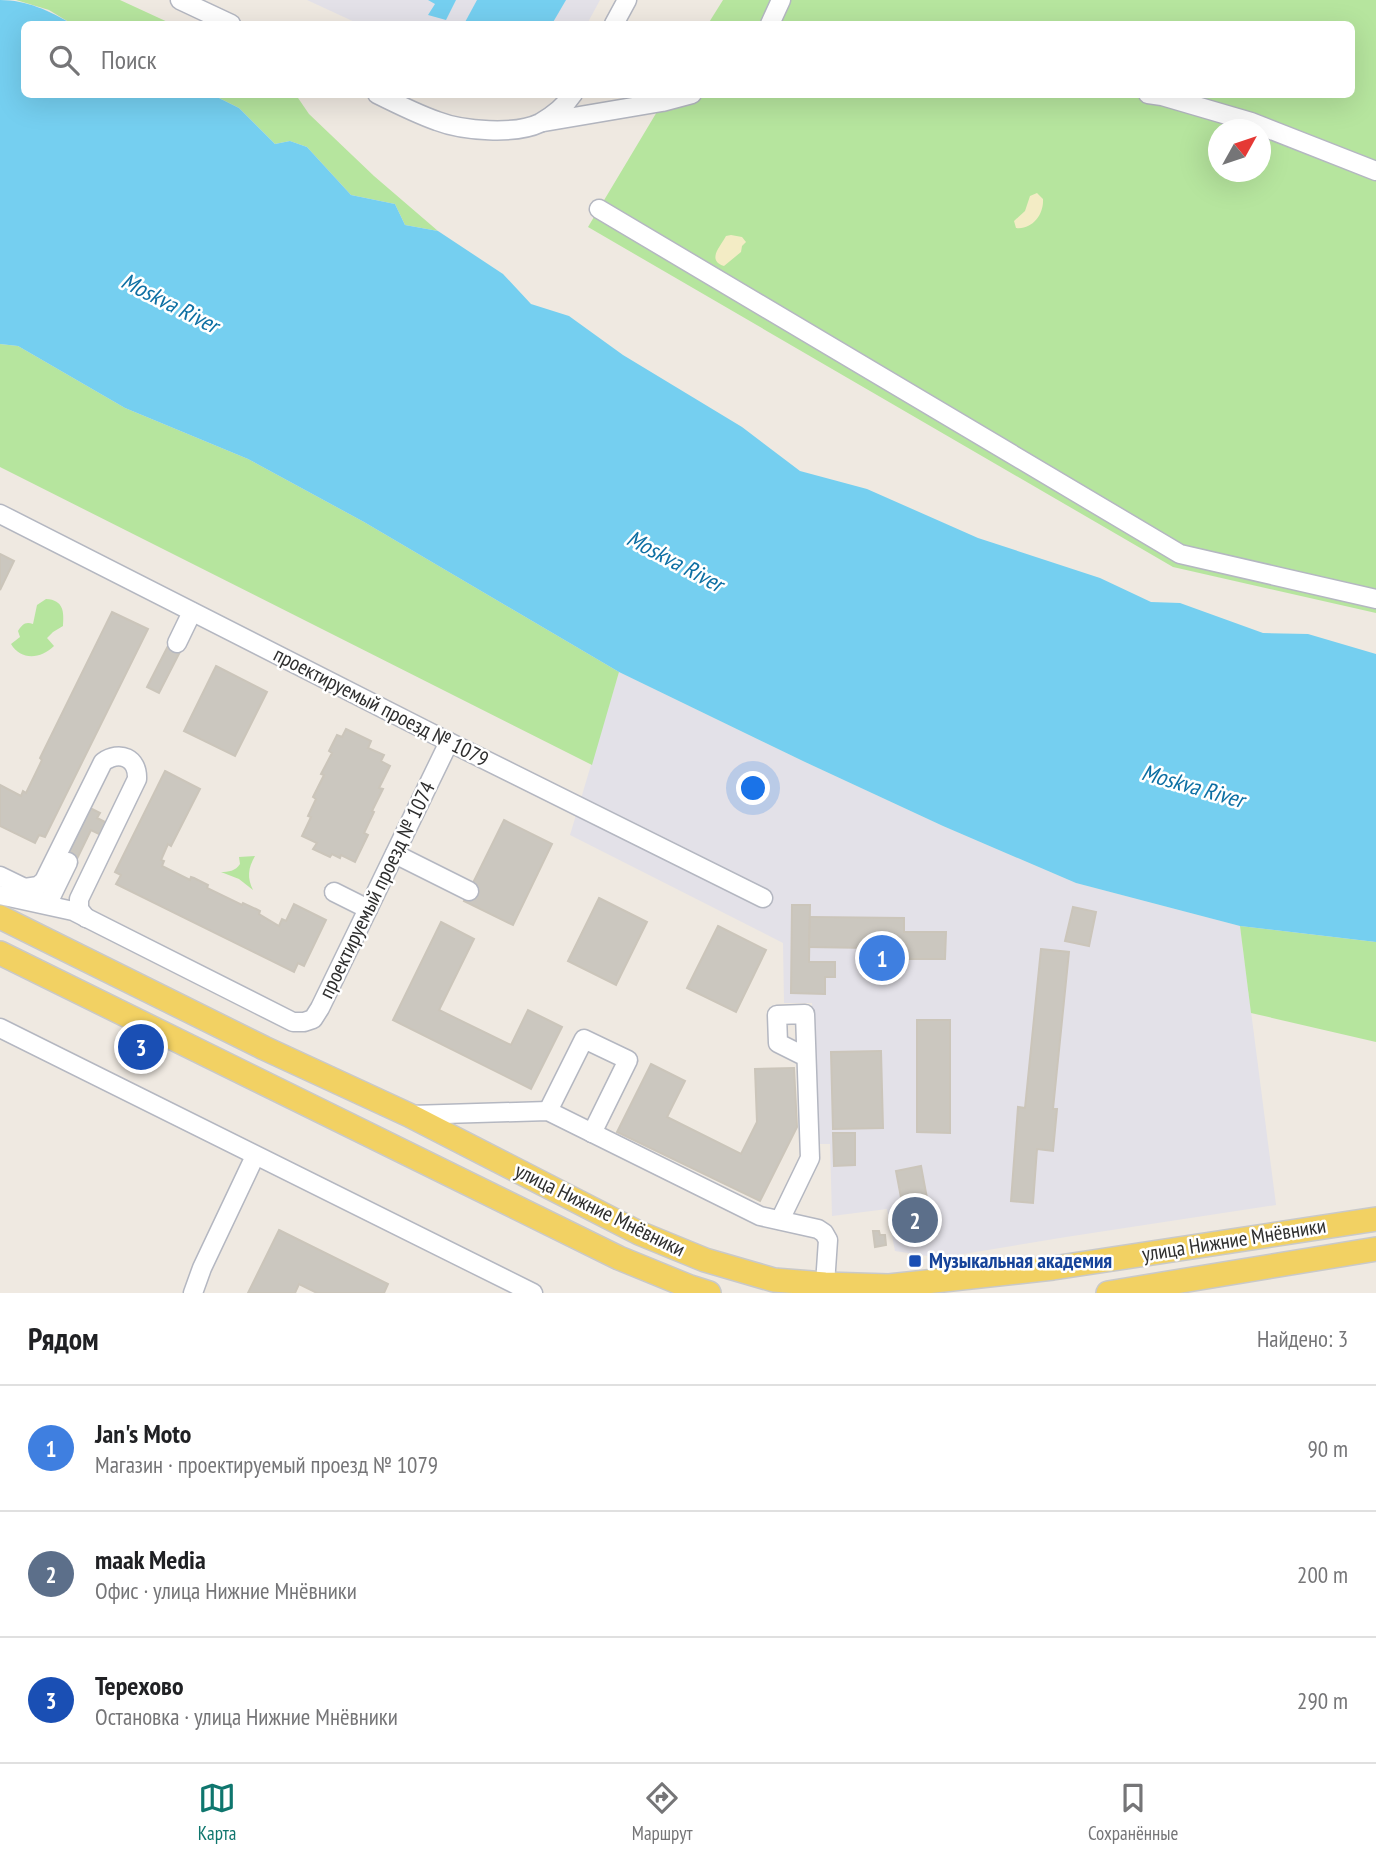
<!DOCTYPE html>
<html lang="ru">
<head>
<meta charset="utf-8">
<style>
	:root { --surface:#fff; --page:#f6f6f6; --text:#202124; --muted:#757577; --line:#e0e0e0; --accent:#0f766e }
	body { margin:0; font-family:"PT Sans Narrow",sans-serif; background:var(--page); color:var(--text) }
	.compass { position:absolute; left:1208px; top:119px; width:63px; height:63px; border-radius:50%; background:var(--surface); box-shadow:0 7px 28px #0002; rotate:50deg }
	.you { position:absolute; left:754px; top:789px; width:24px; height:24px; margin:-18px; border:5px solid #fff; border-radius:50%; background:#1a73e8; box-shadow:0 0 0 10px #1a73e833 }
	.badge { display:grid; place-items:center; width:46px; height:46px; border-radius:50%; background:var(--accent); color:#fff; font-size:23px; font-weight:700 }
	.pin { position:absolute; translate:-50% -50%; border:4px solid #fff; box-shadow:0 2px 7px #0006 }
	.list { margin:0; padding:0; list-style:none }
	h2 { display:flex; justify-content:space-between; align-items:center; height:91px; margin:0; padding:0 28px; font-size:30px }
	h2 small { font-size:23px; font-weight:400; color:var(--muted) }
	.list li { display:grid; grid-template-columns:46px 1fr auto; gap:21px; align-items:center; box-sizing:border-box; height:126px; padding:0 28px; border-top:2px solid var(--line) }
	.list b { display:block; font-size:26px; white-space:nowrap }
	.list p { margin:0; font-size:23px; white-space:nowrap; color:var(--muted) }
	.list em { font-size:23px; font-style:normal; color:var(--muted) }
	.icon { flex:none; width:38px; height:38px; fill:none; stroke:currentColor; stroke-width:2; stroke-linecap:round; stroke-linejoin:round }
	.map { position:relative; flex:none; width:1376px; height:1293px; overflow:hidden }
	.search { position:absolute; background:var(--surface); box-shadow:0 7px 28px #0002; left:21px; right:21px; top:21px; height:77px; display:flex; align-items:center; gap:18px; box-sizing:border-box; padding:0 24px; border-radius:10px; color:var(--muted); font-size:26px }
	.sheet { height:469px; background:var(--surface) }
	nav { display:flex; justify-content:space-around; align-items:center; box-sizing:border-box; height:98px; border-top:2px solid var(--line); background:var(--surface); font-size:19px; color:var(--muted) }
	nav a { display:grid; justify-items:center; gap:4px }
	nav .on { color:var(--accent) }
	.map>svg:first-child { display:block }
	.industrial { fill:#e3e1e8 }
	.green { fill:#b6e59e; fill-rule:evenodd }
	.sand { fill:#f3ecc5 }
	.water { fill:#75cff0 }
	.building { fill:#cbc7bf; stroke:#cbc5ba; stroke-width:2 }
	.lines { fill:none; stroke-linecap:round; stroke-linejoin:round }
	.minor-casing { stroke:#b4b7c1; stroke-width:21 }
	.major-casing { stroke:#c9c9c9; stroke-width:26 }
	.minor { stroke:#fff; stroke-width:18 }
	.major { stroke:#f2d163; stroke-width:23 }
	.transit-dot { fill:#1a4fb4; stroke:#fff; stroke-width:2.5 }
	.labels { text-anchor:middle; stroke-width:5; stroke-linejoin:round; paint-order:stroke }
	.street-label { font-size:21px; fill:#2e2e2e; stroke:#fff }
	.transit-label { font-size:21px; font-weight:bold; fill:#164399; stroke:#fff; text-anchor:start }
	.water-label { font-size:23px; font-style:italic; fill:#0d6fa3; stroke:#fff }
</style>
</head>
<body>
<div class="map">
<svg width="1376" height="1293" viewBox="0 0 1376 1293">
	<rect width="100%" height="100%" fill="#efe9e1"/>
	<g class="industrial">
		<path d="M307,0H600L587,24H359Z"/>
		<path d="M619,672L805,762L943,826L1076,883L1240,926L1276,1205L1066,1237L940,1258L895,1251L887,1209L832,1216L830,1144H816L812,1003H784L783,943L570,835Z"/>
	</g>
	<g class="green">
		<path d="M16,0H120L172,24H72L49,10Z"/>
		<path d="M723,0H1376V613L1173,567L588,227L667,95L1352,94V24H708ZM1218,130H1260V172H1218Z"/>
		<path d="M213,95H296L309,114L374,176L438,231L405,225L395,204L351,195L307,147L290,141L275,144L239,108Z"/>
		<path d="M0,344L18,346L125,408L248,459L364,522L619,672L592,765L0,467Z"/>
		<path d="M46,599C64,600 64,612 63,626L53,632L47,638L54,646C41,659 21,661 11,644L20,637L18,631C22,625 25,621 33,624L37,605Z"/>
		<path d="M255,856C248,868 247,878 253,890L239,879L221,872C228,872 236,871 240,864L239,857Z"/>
		<path d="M1240,926L1376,942V1042L1251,1013Z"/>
	</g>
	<g class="sand">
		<path d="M1037,193L1043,199C1044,215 1032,230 1016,228L1014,221L1025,211L1030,196Z"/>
		<path d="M731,235L742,237L746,242L742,246L741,252L724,266C706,260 721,246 726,236Z"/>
	</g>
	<g class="water">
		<path d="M0,0C27,0 50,11 72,24H24V94L213,95L239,108L275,144L290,141L307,147L351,195L395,204L405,225L438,231L503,274L531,304L569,316L623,355L742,427L800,471L867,489L978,538L1100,578L1151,602L1180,603L1263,633L1308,634L1376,654V942L1240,926L1076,883L943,826L805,762L619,672L364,522L248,459L125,408L18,346L0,344Z"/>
		<path d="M428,0H456L446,20L428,15L435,4Z"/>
		<path d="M477,0H566L552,24H464Z"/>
	</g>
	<g class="building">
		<path d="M0,554L14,561L0,590Z"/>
		<path d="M112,612L148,629L45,837L39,835L35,843L0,826V785L21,796L23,791L26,793L42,760L40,758Z"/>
		<path d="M171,640L183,646L159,693L147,687Z"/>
		<path d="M216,666L267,692L235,756L184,731Z"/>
		<path d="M346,729L371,741L368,748L384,755L381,761L390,766L379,788L383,789L372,811L374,812L364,833L368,835L355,862L341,855L340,858L332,854L330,857L313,849L317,843L302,836L311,817L308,816L316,799L313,797L324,775L321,774L332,753L329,751L337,735L342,737Z"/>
		<path d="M165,771L200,789L171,846L168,844L161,860L164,861L162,866L190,880L191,877L194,878L208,885L207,888L242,905L243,903L256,909L260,911L259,914L279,926L282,919L286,921L294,904L326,920L304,966L298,963L294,972L116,884L121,875L115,872Z"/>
		<path d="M88,807L100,813L97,818L109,824L103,836L91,830L74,865L62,860Z"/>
		<path d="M504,820L552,844L513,925L464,901Z"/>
		<path d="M599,898L647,922L616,985L568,961Z"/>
		<path d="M792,905H810L809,962H835V977H825V994L791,993Z"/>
		<path d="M1073,907L1096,912L1089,946L1065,941Z"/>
		<path d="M810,917L904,918V932H946L945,959H870V948L809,947Z"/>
		<path d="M441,922L474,939L439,1010L511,1045L528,1010L562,1027L531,1089L393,1020Z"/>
		<path d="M718,926L766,950L736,1012L687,988Z"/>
		<path d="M1041,949L1069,952L1053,1109H1057L1053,1151L1037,1149L1033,1203L1011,1201L1018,1107L1025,1108Z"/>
		<path d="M917,1020H950V1133L917,1132Z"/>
		<path d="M881,1051L883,1128L833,1129L831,1052Z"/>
		<path d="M651,1064L685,1081L667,1117L741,1154L757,1122L755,1069L794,1068L797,1127L760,1201L617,1132Z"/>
		<path d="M833,1133H855V1165L834,1166Z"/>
		<path d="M921,1166L934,1236L909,1240L896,1171Z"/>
		<path d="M279,1230L388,1284L384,1293H317L299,1284L295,1293H248Z"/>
		<path d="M873,1231H879L880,1235H885L886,1245L875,1247Z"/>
	</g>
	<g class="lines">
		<g class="minor-casing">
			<g id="minor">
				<path d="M180,0L231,24"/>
				<path d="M614,24L627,0"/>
				<path d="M770,24L781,0"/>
				<path d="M377,94C397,104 417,114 437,121C463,131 515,135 540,123C552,116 565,106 573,94"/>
				<path d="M1148,94L1162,96L1251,122L1376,171"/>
				<path d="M544,122L662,102L692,94"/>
				<path d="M599,209L1180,554L1376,599"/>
				<path d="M0,514L449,742L763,898"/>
				<path d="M177,643L192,612"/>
				<path d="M395,854L469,891"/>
				<path d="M0,876L35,893"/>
				<path d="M25,888L38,886L44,881L103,762C120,750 138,758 137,779L79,899V909L86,918"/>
				<path d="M334,892L368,909"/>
				<path d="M0,895L73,911L293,1022H304L313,1019L320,1008L449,742"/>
				<path d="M49,901L68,862"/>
				<path d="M0,1028L533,1293"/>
				<path d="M548,1111L584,1039L628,1060L592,1133"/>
				<path d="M411,1115L548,1111L760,1216L818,1229L824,1233L828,1240L825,1284"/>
				<path d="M780,1220L810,1158L805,1014L777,1015L778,1043L806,1057"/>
				<path d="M193,1293L202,1268L255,1156"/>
			</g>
		</g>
		<g class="major-casing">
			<g id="major">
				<path d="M0,917L264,1048L409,1115L639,1233L705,1260L774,1280L825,1284L889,1286L1053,1268L1376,1219"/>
				<path d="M0,953L619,1258L690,1287L709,1293"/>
				<path d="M1108,1293L1376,1249"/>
			</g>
		</g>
		<use href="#minor" class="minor"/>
		<use href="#major" class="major"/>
	</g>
	<rect class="transit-dot" x="908" y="1254" width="14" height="14" rx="3.5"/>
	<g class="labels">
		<g class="street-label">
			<text transform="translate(381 707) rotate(27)" y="7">проектируемый проезд № 1079</text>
			<text transform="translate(377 890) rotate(-64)" y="7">проектируемый проезд № 1074</text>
			<text transform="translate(600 1210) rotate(26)" y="7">улица Нижние Мнёвники</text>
			<text transform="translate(1234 1240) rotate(-9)" y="7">улица Нижние Мнёвники</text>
		</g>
		<g class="transit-label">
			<text x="929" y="1268">Музыкальная академия</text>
		</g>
		<g class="water-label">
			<text transform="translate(170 303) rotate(27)" y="8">Moskva River</text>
			<text transform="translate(675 561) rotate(28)" y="8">Moskva River</text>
			<text transform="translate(1193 786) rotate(16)" y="8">Moskva River</text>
		</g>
	</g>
</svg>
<svg class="compass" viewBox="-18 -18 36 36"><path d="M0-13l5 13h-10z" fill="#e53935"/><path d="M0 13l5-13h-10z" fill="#757577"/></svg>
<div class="you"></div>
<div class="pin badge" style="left:882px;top:958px;background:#3f7fe0">1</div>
<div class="pin badge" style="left:915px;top:1220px;background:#5c6f8a">2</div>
<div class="pin badge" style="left:141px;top:1047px;background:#1a4fb4">3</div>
<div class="search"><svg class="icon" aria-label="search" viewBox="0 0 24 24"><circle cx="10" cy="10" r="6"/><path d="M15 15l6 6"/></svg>Поиск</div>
</div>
<section class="sheet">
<h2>Рядом<small>Найдено: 3</small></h2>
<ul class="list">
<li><span class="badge" style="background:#3f7fe0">1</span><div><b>Jan's Moto</b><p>Магазин · проектируемый проезд № 1079</p></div><em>90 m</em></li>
<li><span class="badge" style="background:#5c6f8a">2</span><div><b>maak Media</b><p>Офис · улица Нижние Мнёвники</p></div><em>200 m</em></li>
<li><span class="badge" style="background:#1a4fb4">3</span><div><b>Терехово</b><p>Остановка · улица Нижние Мнёвники</p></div><em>290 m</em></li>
</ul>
</section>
<nav>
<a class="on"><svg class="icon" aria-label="map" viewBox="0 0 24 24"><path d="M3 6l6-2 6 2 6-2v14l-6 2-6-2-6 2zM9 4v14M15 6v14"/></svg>Карта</a>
<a><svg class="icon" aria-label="directions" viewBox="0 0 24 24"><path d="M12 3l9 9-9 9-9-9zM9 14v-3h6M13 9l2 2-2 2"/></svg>Маршрут</a>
<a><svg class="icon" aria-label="saved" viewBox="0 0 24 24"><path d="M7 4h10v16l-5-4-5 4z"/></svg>Сохранённые</a>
</nav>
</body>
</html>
